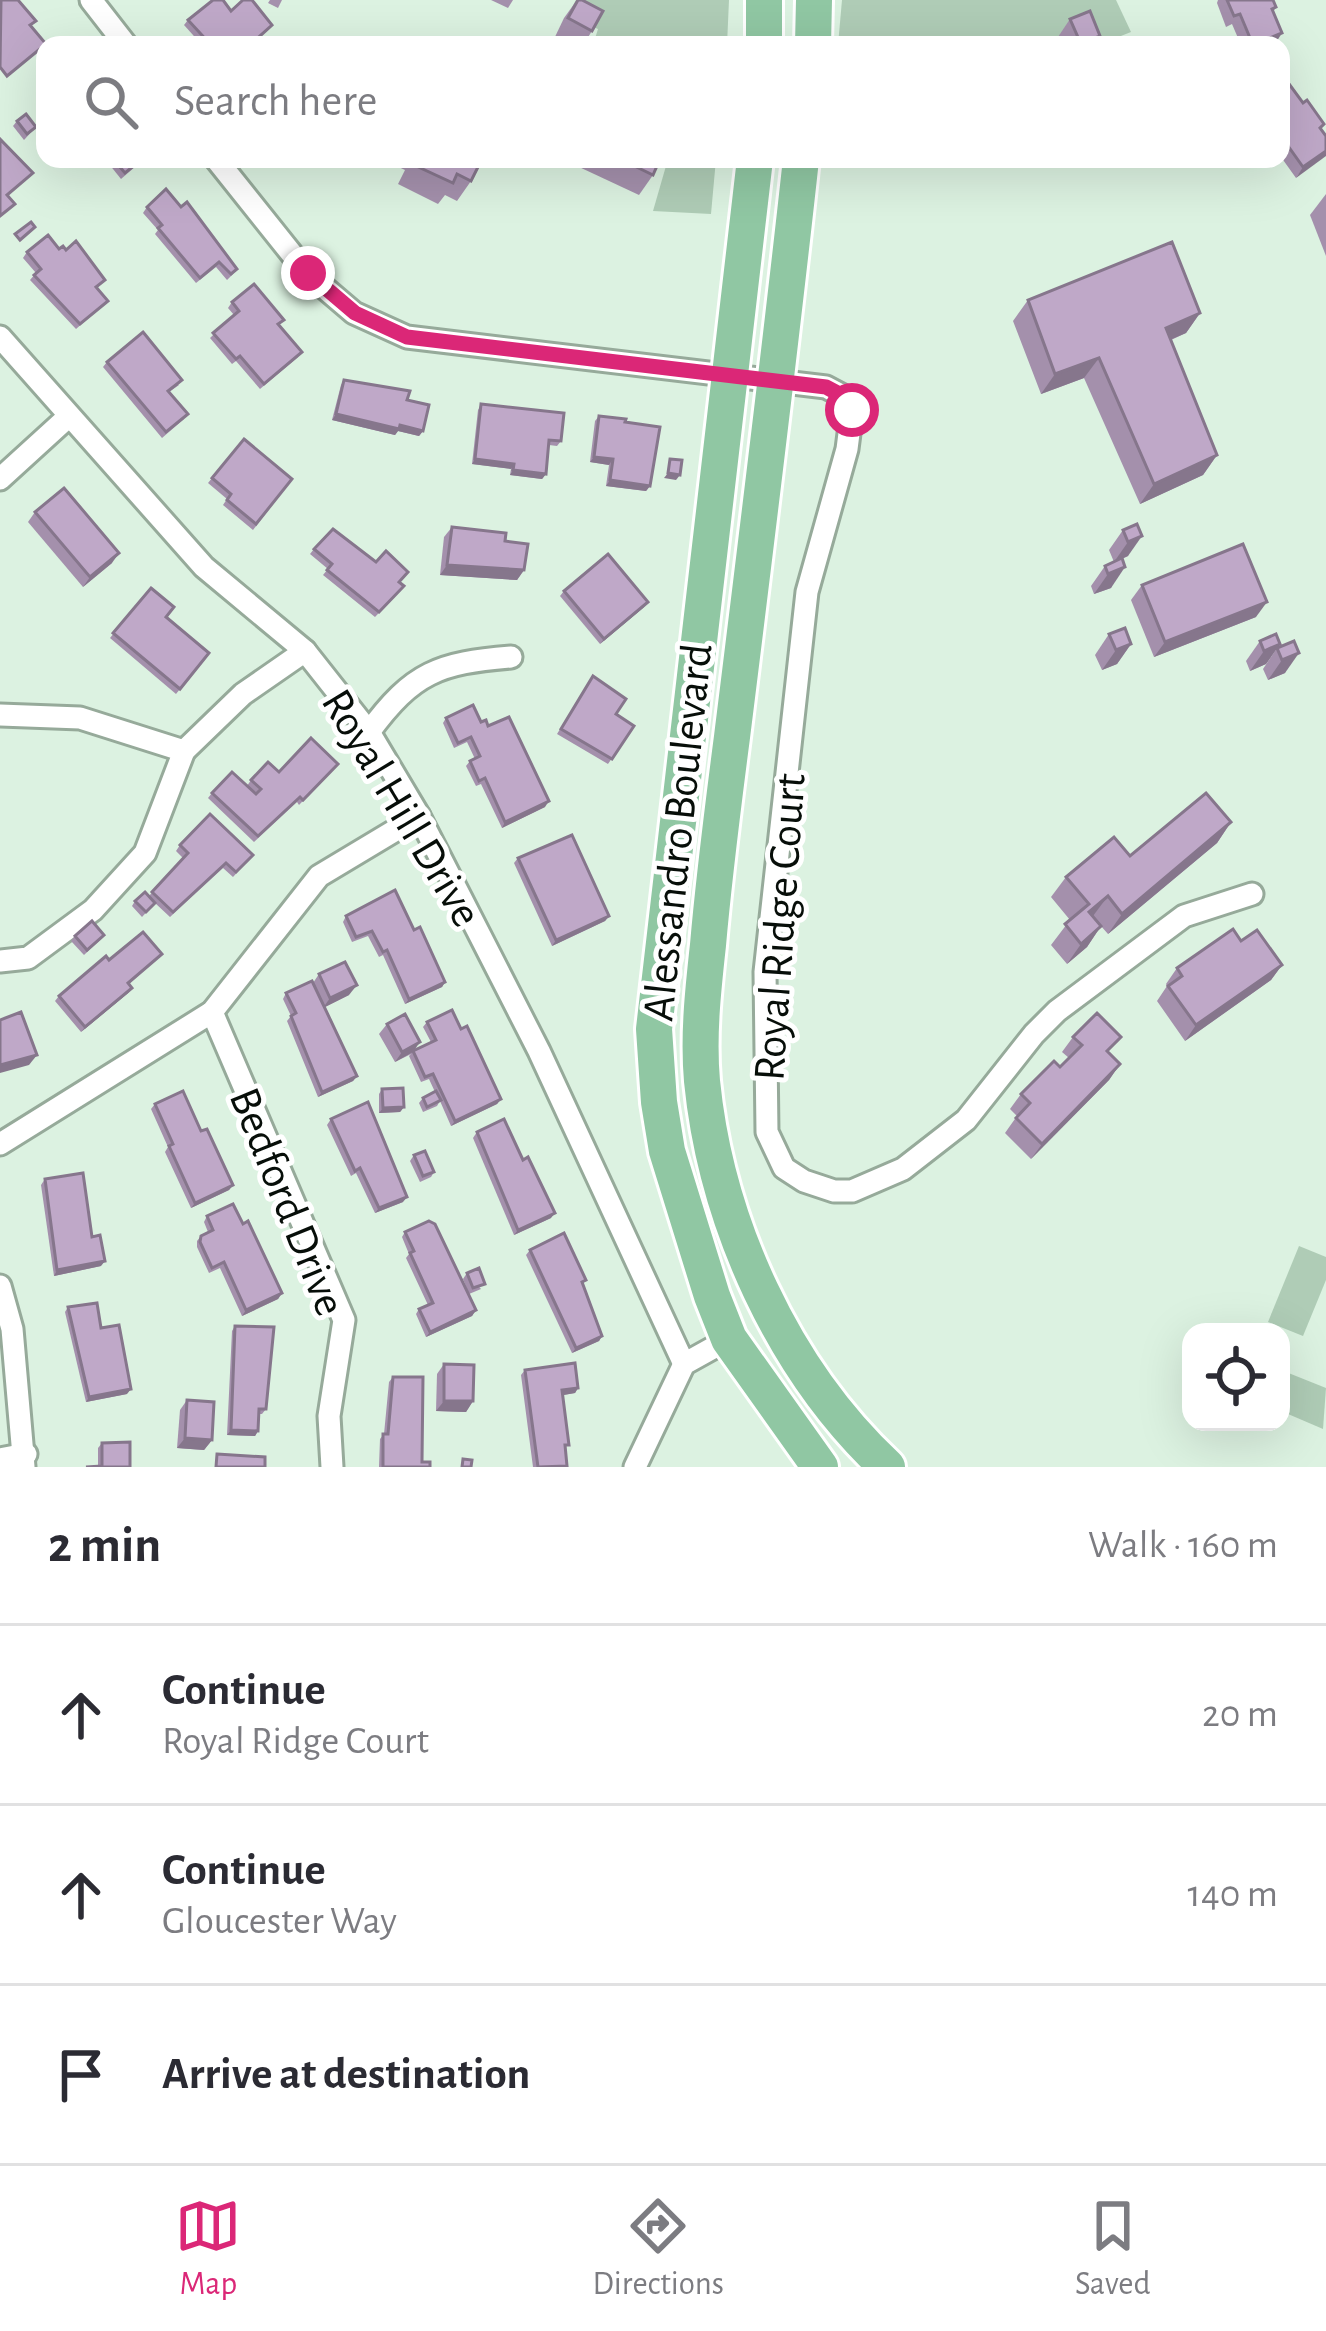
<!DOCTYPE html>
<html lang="en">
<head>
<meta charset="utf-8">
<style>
	:root { --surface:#fff; --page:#f7f7f7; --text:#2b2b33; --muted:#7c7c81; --line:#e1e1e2; --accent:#db2777 }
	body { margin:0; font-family:"Alegreya Sans",sans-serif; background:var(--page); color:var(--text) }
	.controls { position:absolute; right:36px; bottom:36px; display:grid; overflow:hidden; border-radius:24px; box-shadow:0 12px 48px #0002 }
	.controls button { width:108px; height:108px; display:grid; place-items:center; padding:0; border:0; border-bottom:3px solid var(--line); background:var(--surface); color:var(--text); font:60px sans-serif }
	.stop { position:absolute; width:36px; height:36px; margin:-27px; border:9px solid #db2777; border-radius:50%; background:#fff }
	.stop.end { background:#db2777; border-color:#fff; box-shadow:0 3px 12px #0008 }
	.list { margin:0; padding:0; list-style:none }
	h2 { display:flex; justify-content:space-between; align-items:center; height:156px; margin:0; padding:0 48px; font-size:51px }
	h2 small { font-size:39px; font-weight:400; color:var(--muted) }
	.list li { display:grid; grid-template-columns:78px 1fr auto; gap:36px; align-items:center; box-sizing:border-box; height:180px; padding:0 48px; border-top:3px solid var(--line) }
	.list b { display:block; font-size:45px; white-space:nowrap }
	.list p { margin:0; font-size:39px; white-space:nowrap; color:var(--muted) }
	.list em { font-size:39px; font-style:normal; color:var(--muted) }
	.icon { flex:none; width:66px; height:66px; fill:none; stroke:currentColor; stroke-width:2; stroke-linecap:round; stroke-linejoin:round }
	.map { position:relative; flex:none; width:1326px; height:1467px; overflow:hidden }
	.search { position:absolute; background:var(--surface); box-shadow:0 12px 48px #0002; left:36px; right:36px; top:36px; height:132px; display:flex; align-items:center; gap:30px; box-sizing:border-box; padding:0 42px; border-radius:24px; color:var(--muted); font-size:45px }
	.sheet { height:696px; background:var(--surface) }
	nav { display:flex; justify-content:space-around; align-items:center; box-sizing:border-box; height:168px; border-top:3px solid var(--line); background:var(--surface); font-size:33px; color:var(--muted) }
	nav a { display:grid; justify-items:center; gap:6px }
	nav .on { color:var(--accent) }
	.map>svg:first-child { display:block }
	.green { fill:#afccb6 }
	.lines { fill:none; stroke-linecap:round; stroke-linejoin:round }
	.minor-casing { stroke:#96aa9a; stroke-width:27 }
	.primary-casing { stroke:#fff; stroke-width:42 }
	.minor { stroke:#fff; stroke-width:21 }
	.primary { stroke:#90c7a3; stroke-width:36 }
	.wall { fill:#a490ac }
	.shaded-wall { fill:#86768c }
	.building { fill:#bfa8c8; stroke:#86768c; stroke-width:3 }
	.route { stroke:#db2777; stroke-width:15 }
	.labels { text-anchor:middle; stroke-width:10; stroke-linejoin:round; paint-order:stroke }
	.street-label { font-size:45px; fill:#070e09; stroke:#fff }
</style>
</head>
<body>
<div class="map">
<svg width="1326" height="1467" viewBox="0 0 1326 1467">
	<rect width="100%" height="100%" fill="#dcf2e1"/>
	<g class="green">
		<path d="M576,0H729L727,45H593L598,29L567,16Z"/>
		<path d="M842,0H1116L1131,32L1098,45H838Z"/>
		<path d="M668,159H716L711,214L653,211Z"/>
		<path d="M1299,1246L1326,1257V1280L1303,1336L1268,1322Z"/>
		<path d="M1281,1370L1326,1388L1323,1429L1281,1411Z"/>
	</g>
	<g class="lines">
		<g class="minor-casing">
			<g id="minor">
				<path d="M91,0L126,45"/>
				<path d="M216,159L307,273L354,313L407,337L826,387L843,396L852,410L847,449L807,592L765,972L767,1132L784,1168L804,1181L834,1191H852L903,1169L966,1120L1034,1034L1057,1011L1184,916L1252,894"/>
				<path d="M0,337L204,567L305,651L369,732L419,816L539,1051L684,1364"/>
				<path d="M0,479L68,417"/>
				<path d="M0,715L80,718L184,751L243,694L305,651"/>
				<path d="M369,732C413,672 439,663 511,657"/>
				<path d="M0,961L28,958L93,910L145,853L184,751"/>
				<path d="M212,1012L344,1320L329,1416L332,1467"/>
				<path d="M0,1144L212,1012L319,876L419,816"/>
				<path d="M0,1286L12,1329L24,1467"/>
				<path d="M0,1459L26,1454"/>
				<path d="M635,1467L684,1364L729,1339"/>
			</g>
		</g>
		<g class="primary-casing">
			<g id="primary">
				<path d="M764,45V0"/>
				<path d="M813,45L814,0"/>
				<path d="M755,159L654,1029L659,1102L667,1151L712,1296L729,1339L820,1467"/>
				<path d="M801,159C780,352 756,544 732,737C723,806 714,875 708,945C703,990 698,1036 702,1081C716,1222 783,1370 887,1467"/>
			</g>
		</g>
		<use href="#minor" class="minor"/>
		<use href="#primary" class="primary"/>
	</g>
	<g class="wall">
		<path d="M270,0H282L278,8L268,3Z"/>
		<path d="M491,0H513L508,8Z"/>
		<path d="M577,0L592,31L583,45H566L554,39L564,18Z"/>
		<path d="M1218,0H1273L1276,7L1273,12L1275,44L1241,45L1232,24L1226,27L1217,3Z"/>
		<path d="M231,11L268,30L250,45H202L184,25L188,20Z"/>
		<path d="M1070,19L1094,45H1059L1056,40Z"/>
		<path d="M1281,73L1303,103L1324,124L1321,129L1326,136L1296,178L1281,157Z"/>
		<path d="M17,121L36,127L24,140L13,126Z"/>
		<path d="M105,159H144L121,179Z"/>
		<path d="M387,159H482L471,181L457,201L445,195L438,204L398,184L405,170L386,161Z"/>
		<path d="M562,159H660L653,175L639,195Z"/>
		<path d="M1326,194V256L1310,215Z"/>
		<path d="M147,207L237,269L233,274L227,280L216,267L196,283L155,234L158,230L143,213Z"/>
		<path d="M59,249L66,250L105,280L97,288L108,301L76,329L30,280L36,273L23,258L27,252Z"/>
		<path d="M1028,300L1200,313L1186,333L1171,340L1217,455L1203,475L1140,504L1084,378L1041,394L1013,321Z"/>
		<path d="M232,302L279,326L298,357L260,389L236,361L232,364L210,338L234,315L228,308Z"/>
		<path d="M107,362L179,385L169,392L184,419L162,438L103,367Z"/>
		<path d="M344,380L423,431L419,436L398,431L395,435L332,420L341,385Z"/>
		<path d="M481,404L561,441L557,446L549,445L546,474L542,479L510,475L511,469L472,464L478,410Z"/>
		<path d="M599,416L625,422L650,486L646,491L606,486L609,465L590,462L595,421Z"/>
		<path d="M244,439L292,479L253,530L223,505L227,499L208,483Z"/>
		<path d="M35,512L112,563L83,587L28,522Z"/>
		<path d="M1137,524L1128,556L1122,559L1111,588L1094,594L1091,586L1105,566L1114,562L1109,550L1123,530Z"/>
		<path d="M452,527L505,541L524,570L517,580L440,575L444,537Z"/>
		<path d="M314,549L376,562L400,582V591L375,617L323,575L328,569L310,554Z"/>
		<path d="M1142,585L1256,617L1154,657L1131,600Z"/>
		<path d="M151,588L166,617L209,653L176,694L110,638Z"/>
		<path d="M564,591L644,607L600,644L560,596Z"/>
		<path d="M1109,634L1131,644L1117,664L1102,670L1095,655Z"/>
		<path d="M1260,641L1280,644L1266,664L1250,671L1246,661Z"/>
		<path d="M1294,641L1285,673L1268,680L1263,669L1277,648Z"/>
		<path d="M593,676L616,714L634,726L608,764L557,734Z"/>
		<path d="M446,718L481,722L488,726L545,807L502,828L481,784L476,786L466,766L470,761L475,759L467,742L454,748L443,723Z"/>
		<path d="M334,769L299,805L297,802L254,842L208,798L212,793L256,794L247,786L251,780L279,772Z"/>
		<path d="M1231,822L1217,843L1108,934L1093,917L1101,926L1087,947L1067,964L1051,945L1070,920L1051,897L1066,877Z"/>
		<path d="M180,845L253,855L233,877L223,868L170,917L155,903L142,917L132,906L135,901L149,896L183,858L176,851Z"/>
		<path d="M518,858L609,916L605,921L552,946L514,863Z"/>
		<path d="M346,916L414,930L445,982L442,987L405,1004L383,955L379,957L368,936L352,942L343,922Z"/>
		<path d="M75,936L100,940L84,955L71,941Z"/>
		<path d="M1241,941L1282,965L1271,980L1185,1041L1157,1001L1167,986L1166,984L1177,968Z"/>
		<path d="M162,954L129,984L132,988L128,993L81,1032L55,1001L59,996L109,960Z"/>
		<path d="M319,974L349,995L325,1007L357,1076L353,1081L318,1097L287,1021L291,1016L283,999L286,993L313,983Z"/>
		<path d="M427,1022L461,1029L501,1099L497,1104L451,1126L440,1101L437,1106L423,1112L419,1103L423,1098L435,1092L429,1079L421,1082L409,1056L411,1054L395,1062L379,1034L387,1024L415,1050L431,1042L423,1027Z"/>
		<path d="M1073,1037L1109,1053L1120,1064L1109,1080L1031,1159L1005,1133L1017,1116L1010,1109L1021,1094L1060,1067L1069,1058L1062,1052Z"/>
		<path d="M382,1089L404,1107L400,1112L379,1113V1094Z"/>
		<path d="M155,1104L201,1131L233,1185L229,1190L191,1208L165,1152L168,1147L151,1109Z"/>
		<path d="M331,1119L403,1202L375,1213L356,1173L351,1176L327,1125Z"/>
		<path d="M477,1132L551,1218L514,1235L473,1138Z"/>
		<path d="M414,1155L434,1172L431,1177L420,1182L410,1161Z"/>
		<path d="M45,1179L92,1237L101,1266L54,1276L41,1185Z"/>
		<path d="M207,1216L243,1224L282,1293L278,1299L242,1316L220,1268L209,1273L197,1247V1241L201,1236L208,1232L204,1222Z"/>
		<path d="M405,1232L476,1310L472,1316L426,1337L416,1314L419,1309L428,1305L406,1258L409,1254L402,1237Z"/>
		<path d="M530,1250L583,1284L602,1336L599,1341L572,1353L526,1255Z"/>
		<path d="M467,1273L481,1289L469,1294L463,1279Z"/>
		<path d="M68,1307L101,1328L127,1394L86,1402L65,1312Z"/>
		<path d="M235,1326L266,1409L262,1414H259L258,1431L255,1436L227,1435L232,1331Z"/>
		<path d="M444,1364L473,1401L466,1412L436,1411L437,1374Z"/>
		<path d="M525,1370L578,1388L575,1393L563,1395L567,1467H533L521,1375Z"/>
		<path d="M393,1377L422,1462L430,1467H379L380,1439L384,1434L389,1382Z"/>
		<path d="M187,1400L212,1440L204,1450L177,1448L180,1410Z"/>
		<path d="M102,1443L130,1467L98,1466V1448Z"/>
	</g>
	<g class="shaded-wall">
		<path d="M1282,33L1275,44L1254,45Z"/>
		<path d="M1100,36L1094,45H1081Z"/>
		<path d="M1326,151V156L1296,178L1303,167Z"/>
		<path d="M1200,313L1186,333L1151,348L1166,328Z"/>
		<path d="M1099,358L1084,378L1041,394L1055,374Z"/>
		<path d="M336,414L400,425L423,431L419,436L398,431L395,435L332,420Z"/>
		<path d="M1217,455L1203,475L1140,504L1154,484Z"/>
		<path d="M594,457L613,459L609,465L590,462Z"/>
		<path d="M475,459L514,464L511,469L472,464Z"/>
		<path d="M513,470L546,474L542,479L510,475Z"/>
		<path d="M668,473L680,475L676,480L664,478Z"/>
		<path d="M610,480L650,486L646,491L606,486Z"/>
		<path d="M1142,536L1128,556L1114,562L1128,542Z"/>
		<path d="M119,553L112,563L83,587L90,577Z"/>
		<path d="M447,565L524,570L517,580L440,575Z"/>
		<path d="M1125,567L1111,588L1094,594L1108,574Z"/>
		<path d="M648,602L644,607L600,644L604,639Z"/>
		<path d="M1267,602L1256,617L1154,657L1165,642Z"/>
		<path d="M1131,644L1117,664L1102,670L1116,650Z"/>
		<path d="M1280,644L1266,664L1250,671L1264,651Z"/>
		<path d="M1299,653L1285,673L1268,680L1282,660Z"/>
		<path d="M549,801L545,807L502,828L505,822Z"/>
		<path d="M1231,822L1217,843L1108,934L1122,914Z"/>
		<path d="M1108,896L1093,916L1089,912Z"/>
		<path d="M609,916L605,921L552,946L556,940Z"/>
		<path d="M1101,926L1087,947L1067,964L1081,944Z"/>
		<path d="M1282,965L1271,980L1185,1041L1196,1025Z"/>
		<path d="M445,982L442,987L405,1004L409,999Z"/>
		<path d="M357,985L349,995L323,1008L330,998Z"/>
		<path d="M132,988L128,993L81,1032L85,1027Z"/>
		<path d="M420,1042L413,1052L395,1062L402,1052Z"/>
		<path d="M37,1055L29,1065L0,1073V1065Z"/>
		<path d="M1120,1064L1109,1080L1031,1159L1042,1144Z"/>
		<path d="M357,1076L353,1081L318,1097L322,1092Z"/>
		<path d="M501,1099L497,1104L451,1126L455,1121Z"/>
		<path d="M404,1107L400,1112L379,1113L383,1108Z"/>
		<path d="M233,1185L229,1190L191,1208L195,1203Z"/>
		<path d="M407,1197L403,1202L375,1213L379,1208Z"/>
		<path d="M555,1213L551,1218L514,1235L518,1230Z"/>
		<path d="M105,1261L101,1266L54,1276L57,1270Z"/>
		<path d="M282,1293L278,1299L242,1316L246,1310Z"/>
		<path d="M476,1310L472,1316L426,1337L430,1332Z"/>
		<path d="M602,1336L599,1341L572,1353L576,1348Z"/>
		<path d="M578,1388L575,1393L558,1396L562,1390Z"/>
		<path d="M131,1389L127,1394L86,1402L89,1397Z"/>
		<path d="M444,1401H473L466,1412L436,1411Z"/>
		<path d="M231,1430L258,1431L255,1436L227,1435Z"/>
		<path d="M185,1438L212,1440L204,1450L177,1448Z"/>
	</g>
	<g class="building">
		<path d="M1,0H18L36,21L30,25L46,44L7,76L0,67Z"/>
		<path d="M213,0H223L231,11L243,0H252L272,25L250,45H211L188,20Z"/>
		<path d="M578,0H582L603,11L592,31L568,18Z"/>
		<path d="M1227,0H1273L1276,7L1272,9L1282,33L1253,45L1240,14L1234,16Z"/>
		<path d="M1090,11L1100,36L1081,44L1070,19Z"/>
		<path d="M1281,73L1303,103L1307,100L1324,124L1320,128L1326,136V151L1303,167L1281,136Z"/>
		<path d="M26,114L36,127L27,134L17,121Z"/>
		<path d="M0,139L33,173L7,195L15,204L0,216Z"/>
		<path d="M113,159H142L125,173Z"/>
		<path d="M414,159H482L471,181L457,174L453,183L412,164Z"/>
		<path d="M620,159H660L653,175Z"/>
		<path d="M166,189L181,207L187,202L237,269L231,274L219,262L200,278L158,228L162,225L147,207Z"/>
		<path d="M31,222L35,227L20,240L15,234Z"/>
		<path d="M48,235L59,249L63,246L66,250L76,241L105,280L96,287L108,301L80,324L34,275L41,269L27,252Z"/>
		<path d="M1172,242L1200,313L1166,328L1217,455L1154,484L1099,358L1055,374L1028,300Z"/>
		<path d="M254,284L284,320L278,324L302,352L264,384L240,356L236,359L213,333L239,311L232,302Z"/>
		<path d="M143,332L182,380L168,391L188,414L166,432L107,362Z"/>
		<path d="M344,380L410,391L407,400L429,405L423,431L400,425L399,429L336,414Z"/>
		<path d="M481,404L564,413L561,441L549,440L546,474L513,470L514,464L475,459Z"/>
		<path d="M599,416L626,419L625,422L660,427L650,486L610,480L613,459L594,457Z"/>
		<path d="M244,439L292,479L256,524L227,500L231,494L212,478Z"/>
		<path d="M670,459L682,460L680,475L668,473Z"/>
		<path d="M64,488L119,553L90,577L35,512Z"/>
		<path d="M1137,524L1142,536L1128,542L1123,530Z"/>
		<path d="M452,527L506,533L505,541L528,544L524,570L447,565Z"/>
		<path d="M333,529L376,562L386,551L408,572L399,582L404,586L379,612L327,570L332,564L314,549Z"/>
		<path d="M1243,544L1267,602L1165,642L1142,585Z"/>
		<path d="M608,554L648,602L604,639L564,591Z"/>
		<path d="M1122,558L1125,567L1108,574L1105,566Z"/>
		<path d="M151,588L174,607L166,617L209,653L180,689L113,633Z"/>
		<path d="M1125,628L1131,644L1116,650L1109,634Z"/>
		<path d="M1276,634L1280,644L1264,651L1260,641Z"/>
		<path d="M1294,641L1299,653L1282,660L1277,648Z"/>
		<path d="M593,676L626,699L616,714L634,726L612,759L561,729Z"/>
		<path d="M473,705L481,722L486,720L488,726L509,717L549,801L505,822L485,778L479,781L470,761L480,756L471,737L458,743L446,718Z"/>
		<path d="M311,738L338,764L303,800L300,797L258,836L212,793L232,772L256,794L261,789L251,780L268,762L279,772Z"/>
		<path d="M1206,793L1231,822L1122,914L1108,896L1089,912L1101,926L1081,944L1065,924L1089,904L1066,877L1114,837L1130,856Z"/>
		<path d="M210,814L253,855L236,872L226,863L173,912L152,892L188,853L180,845Z"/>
		<path d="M572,835L609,916L556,940L518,858Z"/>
		<path d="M395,890L414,930L420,927L445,982L409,999L387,950L383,952L372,931L356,937L346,916Z"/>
		<path d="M145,892L155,903L146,912L135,901Z"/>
		<path d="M92,921L104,935L87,950L75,936Z"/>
		<path d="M1233,929L1241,941L1257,930L1282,965L1196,1025L1168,986L1182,976L1177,968Z"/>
		<path d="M143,932L162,954L128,983L132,988L85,1027L59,996L106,956L109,960Z"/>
		<path d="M345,962L357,985L330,998L319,974Z"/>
		<path d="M312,981L357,1076L322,1092L291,1016L296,1013L286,993Z"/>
		<path d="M452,1010L461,1029L467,1026L501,1099L455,1121L433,1074L425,1077L413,1051L436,1040L427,1022Z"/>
		<path d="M21,1012L37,1055L0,1065V1020Z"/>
		<path d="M1097,1013L1121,1037L1107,1051L1120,1064L1042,1144L1016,1118L1030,1103L1021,1094L1054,1061L1060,1067L1082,1045L1073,1037Z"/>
		<path d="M405,1014L420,1042L402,1052L387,1024Z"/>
		<path d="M403,1088L404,1107L383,1108L382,1089Z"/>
		<path d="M183,1091L201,1131L207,1129L233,1185L195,1203L169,1146L173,1144L155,1104Z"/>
		<path d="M436,1091L441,1100L427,1107L423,1098Z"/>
		<path d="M368,1102L407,1197L379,1208L360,1168L355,1171L331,1119Z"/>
		<path d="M504,1119L523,1160L528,1157L555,1213L518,1230L477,1132Z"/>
		<path d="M425,1151L434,1172L423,1176L414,1155Z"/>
		<path d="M83,1173L92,1237L100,1235L105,1261L57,1270L45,1179Z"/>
		<path d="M233,1204L243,1224L248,1221L282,1293L246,1310L224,1262L212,1268L200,1242L201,1236L213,1230L207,1216Z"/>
		<path d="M429,1221L435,1224L476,1310L430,1332L419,1309L433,1303L410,1253L414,1251L405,1232Z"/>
		<path d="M564,1233L586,1280L582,1282L602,1336L576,1348L530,1250Z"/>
		<path d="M479,1268L485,1284L473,1288L467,1273Z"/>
		<path d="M97,1303L101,1328L119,1325L131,1389L89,1397L68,1307Z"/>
		<path d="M235,1326L274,1327L266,1409H259L258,1431L231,1430Z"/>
		<path d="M575,1363L578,1388L562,1390L569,1445H565L567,1466L538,1467L525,1370Z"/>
		<path d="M444,1364L474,1365L473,1401H444Z"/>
		<path d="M393,1377H423L422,1462H430V1467H383V1434H388Z"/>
		<path d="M187,1400L214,1402L212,1440L185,1438Z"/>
		<path d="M130,1442V1467H86L102,1466V1443Z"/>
		<path d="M217,1454L265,1457V1467H216Z"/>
		<path d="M463,1459L472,1460L471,1467H462Z"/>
	</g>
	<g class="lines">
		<path class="route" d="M308,273L355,313L407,337L826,387L843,396L852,410"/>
	</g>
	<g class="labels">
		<g class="street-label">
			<text transform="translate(403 807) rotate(59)" y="16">Royal Hill Drive</text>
			<text transform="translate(676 832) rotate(-84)" y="16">Alessandro Boulevard</text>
			<text transform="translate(778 927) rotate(-86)" y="16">Royal Ridge Court</text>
			<text transform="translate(289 1201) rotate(68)" y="16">Bedford Drive</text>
		</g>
	</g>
</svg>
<div class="controls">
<button><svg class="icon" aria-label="locate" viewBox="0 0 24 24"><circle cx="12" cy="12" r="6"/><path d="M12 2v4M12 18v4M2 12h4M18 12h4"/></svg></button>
</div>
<div class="stop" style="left:852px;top:410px"></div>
<div class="stop end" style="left:308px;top:273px"></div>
<div class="search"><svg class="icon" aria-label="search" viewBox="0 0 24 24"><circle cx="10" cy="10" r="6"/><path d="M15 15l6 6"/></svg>Search here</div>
</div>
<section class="sheet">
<h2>2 min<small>Walk · 160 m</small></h2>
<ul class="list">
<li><svg class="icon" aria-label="ahead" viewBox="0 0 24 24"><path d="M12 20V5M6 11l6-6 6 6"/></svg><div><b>Continue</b><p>Royal Ridge Court</p></div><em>20 m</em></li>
<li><svg class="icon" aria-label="ahead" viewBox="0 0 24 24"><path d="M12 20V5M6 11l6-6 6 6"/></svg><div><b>Continue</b><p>Gloucester Way</p></div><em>140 m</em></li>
<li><svg class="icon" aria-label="arrive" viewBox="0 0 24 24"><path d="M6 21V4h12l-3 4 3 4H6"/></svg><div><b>Arrive at destination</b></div></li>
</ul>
</section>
<nav>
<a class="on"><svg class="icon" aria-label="map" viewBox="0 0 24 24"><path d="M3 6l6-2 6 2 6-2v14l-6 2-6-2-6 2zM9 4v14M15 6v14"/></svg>Map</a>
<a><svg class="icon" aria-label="directions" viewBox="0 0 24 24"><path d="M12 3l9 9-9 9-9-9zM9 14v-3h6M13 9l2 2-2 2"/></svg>Directions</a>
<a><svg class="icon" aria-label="saved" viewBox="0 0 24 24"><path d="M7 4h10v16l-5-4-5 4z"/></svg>Saved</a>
</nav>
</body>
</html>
